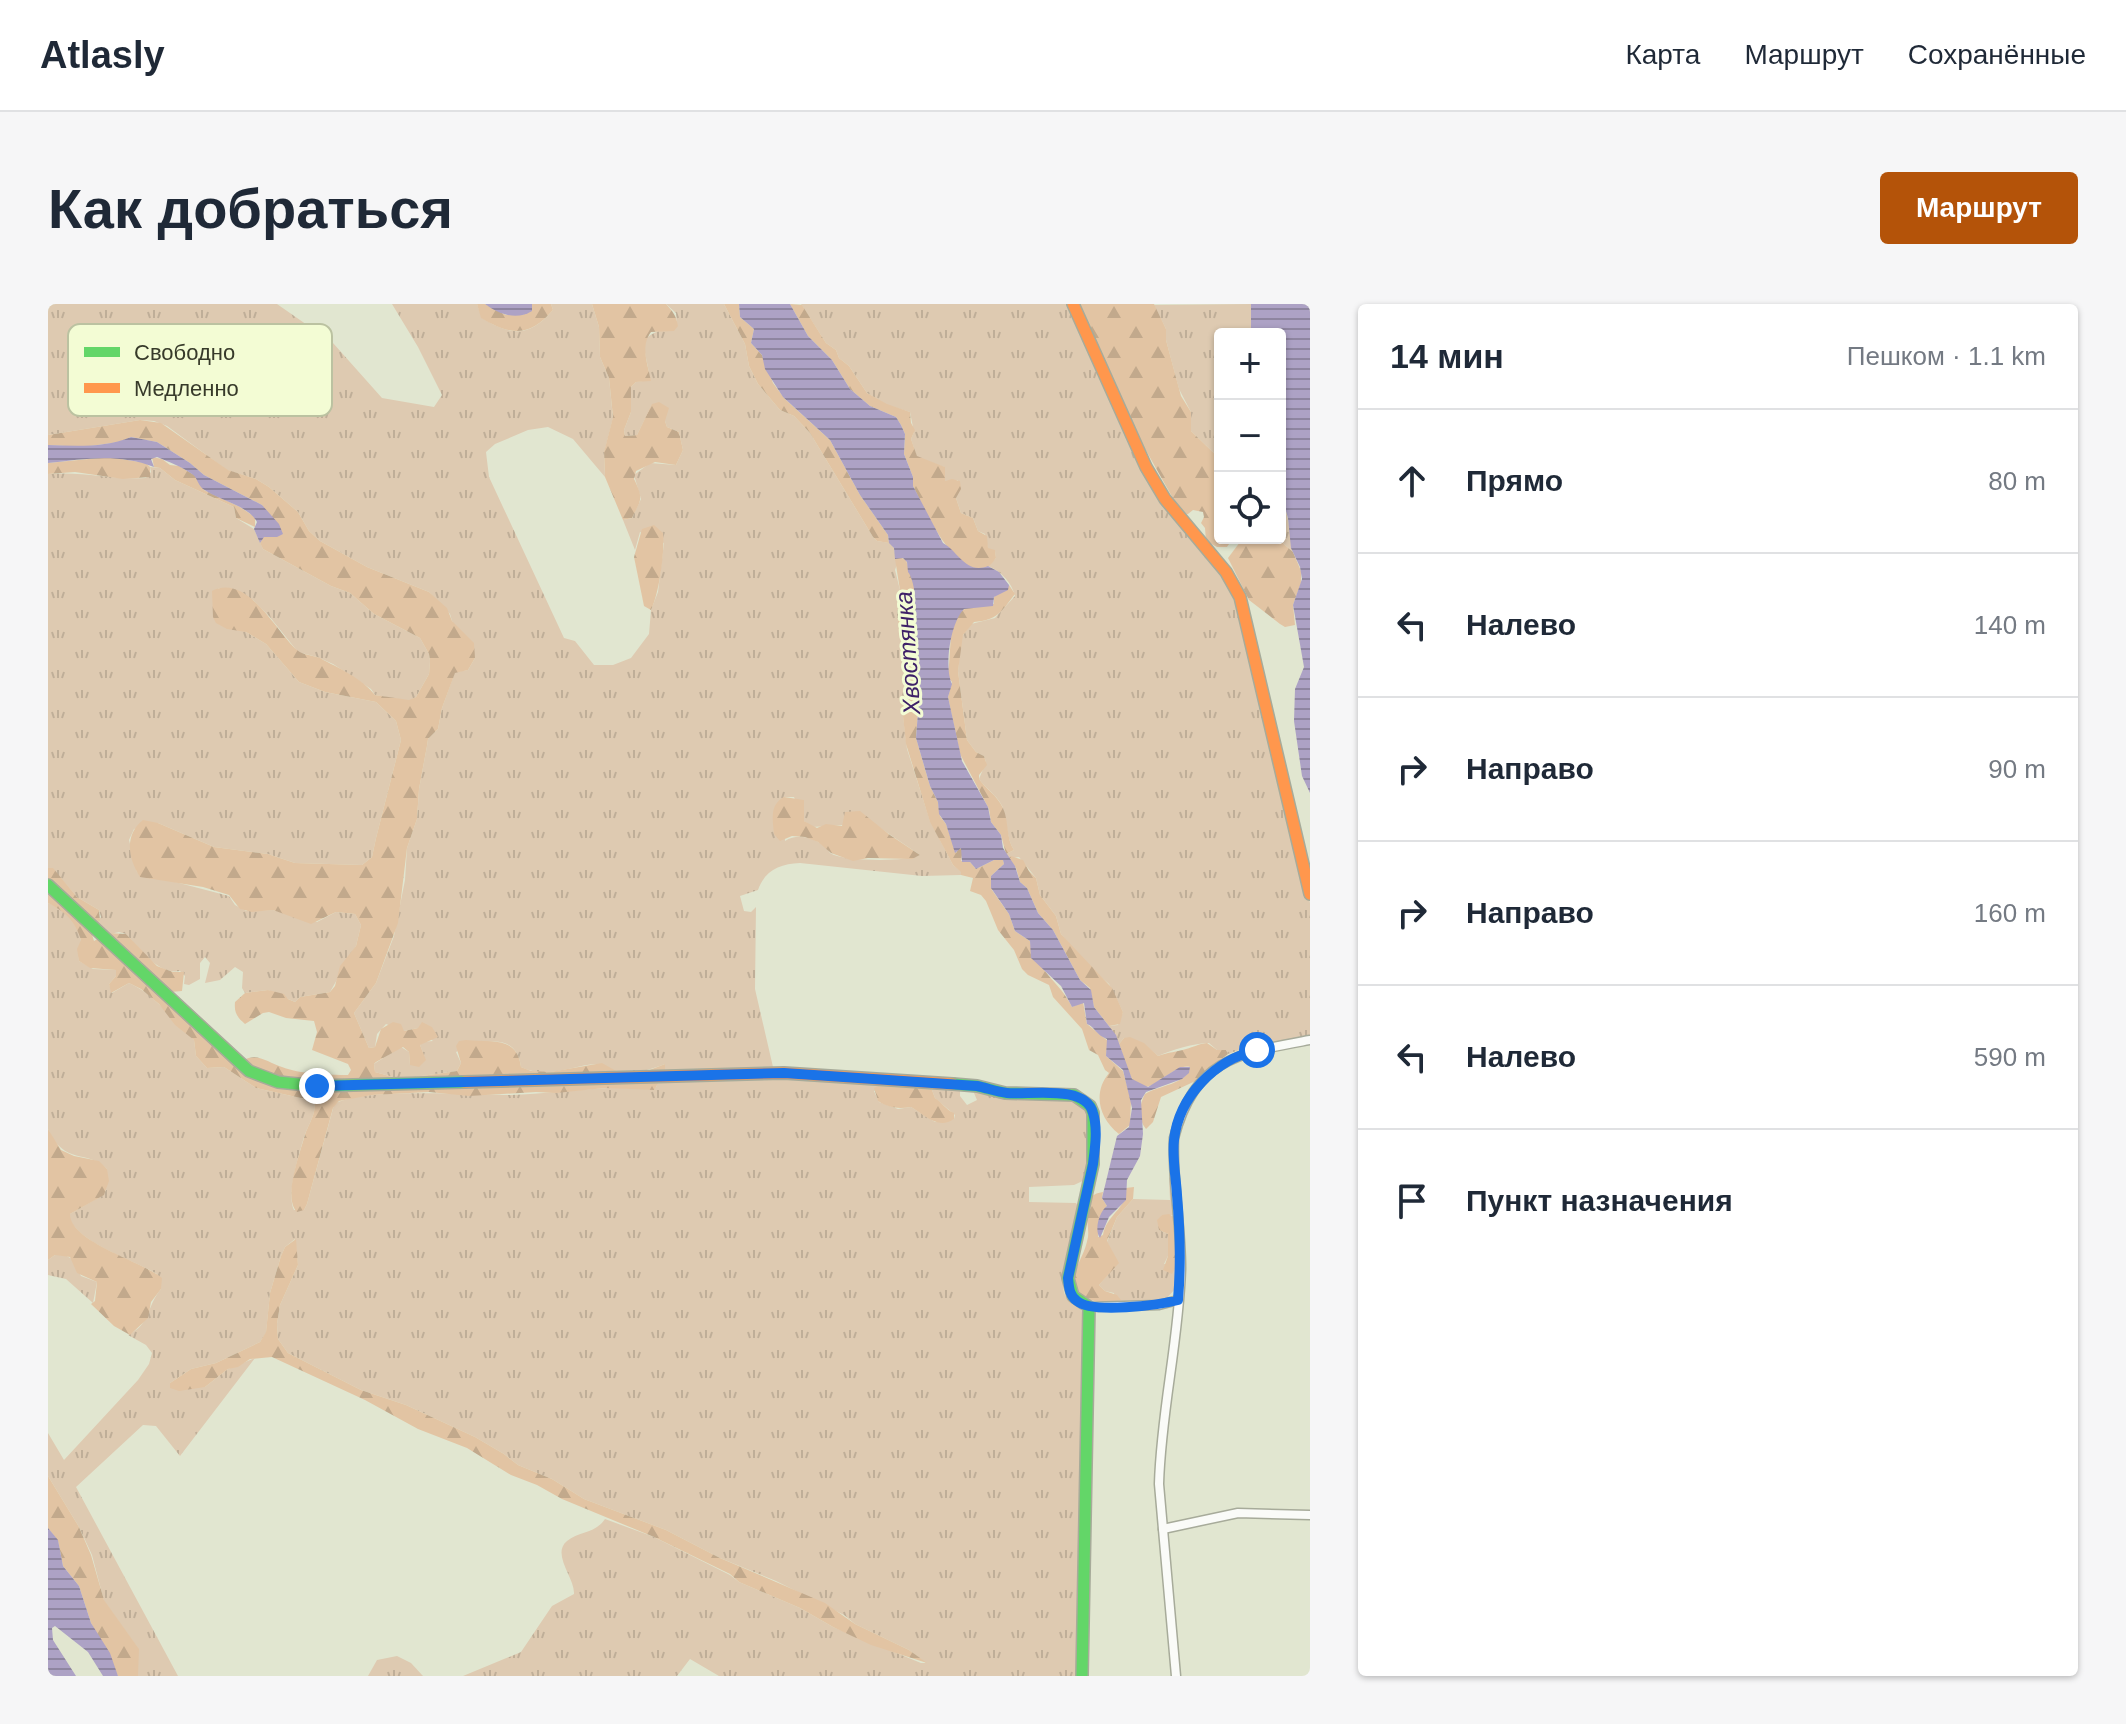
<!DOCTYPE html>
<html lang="ru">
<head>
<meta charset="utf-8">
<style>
	:root { --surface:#fff; --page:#f6f6f7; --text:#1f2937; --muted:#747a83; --line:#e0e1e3; --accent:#b45309 }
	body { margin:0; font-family:Helvetica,sans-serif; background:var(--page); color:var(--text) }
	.controls { position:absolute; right:24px; top:24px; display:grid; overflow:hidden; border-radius:8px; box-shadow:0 2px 6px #0004 }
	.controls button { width:72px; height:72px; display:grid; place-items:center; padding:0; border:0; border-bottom:2px solid var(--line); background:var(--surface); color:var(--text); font:40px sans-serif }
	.stop { position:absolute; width:24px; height:24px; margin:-18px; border:6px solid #1a73e8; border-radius:50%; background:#fff }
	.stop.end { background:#1a73e8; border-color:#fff; box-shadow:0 2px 8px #0008 }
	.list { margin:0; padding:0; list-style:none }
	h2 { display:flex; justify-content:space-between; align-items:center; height:104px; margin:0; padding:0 32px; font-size:34px }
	h2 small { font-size:26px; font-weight:400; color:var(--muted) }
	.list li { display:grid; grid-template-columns:52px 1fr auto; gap:24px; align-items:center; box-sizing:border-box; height:144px; padding:0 32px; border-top:2px solid var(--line) }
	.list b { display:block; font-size:30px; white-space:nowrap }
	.list em { font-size:26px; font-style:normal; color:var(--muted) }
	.icon { flex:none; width:44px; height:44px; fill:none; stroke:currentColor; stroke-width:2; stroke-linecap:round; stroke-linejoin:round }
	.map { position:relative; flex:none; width:1262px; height:1372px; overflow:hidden; border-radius:8px }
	header { display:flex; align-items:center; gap:48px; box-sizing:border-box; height:112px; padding:0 40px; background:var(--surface); border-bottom:2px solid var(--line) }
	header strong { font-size:38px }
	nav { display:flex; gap:44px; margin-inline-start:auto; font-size:28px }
	.intro { display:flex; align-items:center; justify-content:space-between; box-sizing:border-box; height:192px; padding:0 48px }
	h1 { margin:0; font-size:56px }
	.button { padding:20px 36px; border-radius:8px; background:var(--accent); color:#fff; font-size:28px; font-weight:700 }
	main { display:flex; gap:48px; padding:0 48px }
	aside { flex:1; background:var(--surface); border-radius:8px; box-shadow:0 2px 6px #0004 }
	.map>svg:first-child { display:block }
	.grass { fill:url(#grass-tufts); fill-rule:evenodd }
	.forest { fill:url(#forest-firs) }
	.water { fill:url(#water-rules) }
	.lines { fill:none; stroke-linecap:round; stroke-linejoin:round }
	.street-casing { stroke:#a7ab9a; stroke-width:11 }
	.fast-casing { stroke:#a7ab9a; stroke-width:14 }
	.slow-casing { stroke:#a7ab9a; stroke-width:14 }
	.street { stroke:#fafbf8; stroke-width:8 }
	.fast { stroke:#63d668; stroke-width:11 }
	.slow { stroke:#ff974d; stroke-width:11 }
	.route { stroke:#1a73e8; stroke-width:10 }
	.labels { text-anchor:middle; stroke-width:6; stroke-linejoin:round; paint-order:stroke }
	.water-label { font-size:24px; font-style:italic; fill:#3e2168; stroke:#f3fcd4 }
	.key { fill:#f3fcd4; stroke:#bbc2a1; stroke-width:2 }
	.key-label { font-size:22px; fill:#373a2a }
</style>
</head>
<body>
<header>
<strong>Atlasly</strong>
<nav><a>Карта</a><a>Маршрут</a><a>Сохранённые</a></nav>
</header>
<div class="intro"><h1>Как добраться</h1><a class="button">Маршрут</a></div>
<main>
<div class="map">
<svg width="1262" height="1372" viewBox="0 0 1262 1372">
	<defs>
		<pattern id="grass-tufts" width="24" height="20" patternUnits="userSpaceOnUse" patternTransform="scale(2)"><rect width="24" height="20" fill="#decab1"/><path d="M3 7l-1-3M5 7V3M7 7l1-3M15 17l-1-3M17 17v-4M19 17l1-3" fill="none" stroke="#bfae98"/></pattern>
		<pattern id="forest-firs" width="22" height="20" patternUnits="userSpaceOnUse" patternTransform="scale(2)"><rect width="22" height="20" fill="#e2c4a3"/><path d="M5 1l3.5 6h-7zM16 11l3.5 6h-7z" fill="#c2a98c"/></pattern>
		<pattern id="water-rules" width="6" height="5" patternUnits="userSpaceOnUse" patternTransform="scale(2)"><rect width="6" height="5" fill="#ada2c5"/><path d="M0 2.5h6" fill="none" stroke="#8e85a0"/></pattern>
	</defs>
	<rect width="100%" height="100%" fill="#e1e6d0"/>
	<g class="grass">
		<path d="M0,0H229L285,39L334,94L386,103L394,91L370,43L344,0H429L434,14C463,32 481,34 505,6L503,0H544L551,23L552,53L561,74L565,114L556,149L557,173L525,135L500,123L480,126L447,140L438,148L441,173L516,334L527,337L546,361H565L583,354L601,330L603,306L610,288L616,239L592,228L587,246L575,216L584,214L593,195L586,171L602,159L628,161L635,146L631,128L619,123L617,117L601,107L589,131L577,132L576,126L583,108V83L588,78L602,76C597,37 584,33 629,22L628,9L618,0H676L697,40L701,62L710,80L732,106L746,112L762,129L825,233L829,237L842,239L846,244L849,260L847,266L852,286L850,318L860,366L854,403L859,445L882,517L905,561L914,568L913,571L874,572L752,559C732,560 717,566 710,586L692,592L696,607L703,608L708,603L707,685L725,763L723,767L617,768V760C601,766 583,772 566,767C559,765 556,759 549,760C524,761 499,776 473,763C468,726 432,737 408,748L413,759L409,767L352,775L327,768L326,760L329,758L353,743L361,748L362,761L375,749L372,741L374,738L385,737L370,724L356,727L338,720L329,730L327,743L321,744L306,709L328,679L346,632L357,576L359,544L369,515L371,485L379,442L380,435L390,425L394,404L407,368L420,366L427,354L404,317L402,310L381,288L319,263L272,237L261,227L250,208L221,183L208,175L179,166L119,122L106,117L92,116L0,131ZM736,493H746L756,517L764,523L825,519L872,551C859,558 800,557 786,551C779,548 783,548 777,543C766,533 749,529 737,537Z"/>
		<path d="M753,0H1022L1095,164L1176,269L1197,318L1262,599V734L1191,746L1180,750L1178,746H1169L1161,739C1147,739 1123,746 1110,752C1101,744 1089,733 1076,734L1071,740L1061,722L1070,721L1075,708L1061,680L1037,659L1013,630L1008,612L992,591L988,574L971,553L961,554L958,550L966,546C959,536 959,519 956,507C953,494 938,485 931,475L938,458L936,452L928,448L919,436L910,367L913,334L923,320L947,314L967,292C964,279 953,267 940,262L948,254L947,247L940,245L937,230L930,227L925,214L913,209L908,194L910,176L897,177L896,163L869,153L863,135L866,128L862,108L839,101L819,89L801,62L791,54L788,46L778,39Z"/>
		<path d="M1203,0V30H1172V155L1143,127V108L1131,85L1118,36V25L1106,1Z"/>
		<path d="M102,163L112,164L127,176L186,203L188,214L206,225L215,245L283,282L302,289L326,310L372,334L381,350L382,357L381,370L368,393L361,397L327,391L323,385L285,360L269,353L250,348L221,312L205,296L185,285L170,284L198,328L218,340L251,378L277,388L328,398L348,417L353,436L328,534L324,553L314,561L247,559L220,550L166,543L110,519L86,525L81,536L89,568L181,592L187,601L198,607L225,606L269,618L288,608L307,610L313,621L308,642L282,688L252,693L247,698L220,686L197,689L194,684L195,668L187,663L172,676L157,679L162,659L157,653L152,659V675L141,681L136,680L137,672L132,667C110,671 92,645 78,630L71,628L58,631L47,622L53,613L51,606L29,593L11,572L0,564V170C36,167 64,176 98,174L103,168Z"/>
		<path d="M1232,186L1240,215L1245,248L1229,234H1232Z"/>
		<path d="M0,599C16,606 32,618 33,637C33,644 30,650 31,657L45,665L68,666V672L61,680L64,689L81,679C108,691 125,717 146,736L148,752L159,764L176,763L208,784L266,797C269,810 260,820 256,833C251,851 238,890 246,906H256L259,900L286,801C305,783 430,791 462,791C494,790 527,786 560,784C577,783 591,787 608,783L611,776L738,771L835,780L826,787L831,798L850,805L863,803L887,818L906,815L907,811L887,794L882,781L912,783V792L919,801L929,796L926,789L929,785L1017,795L1032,800L1040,810L1044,823L1039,875L1026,881L981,883V898L1028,899L1031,904C1027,924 1009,974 1017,991C1022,1001 1034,1002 1037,1014L1029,1372H671L642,1355L629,1372H415L473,1348L504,1302L526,1290C527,1274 503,1250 519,1237C531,1227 547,1230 557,1215L606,1233L682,1271L691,1278L752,1304L785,1323L873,1359H878L861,1346L807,1320L796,1311L728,1277L672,1254L618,1226L536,1195L504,1175L470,1161L456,1150L427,1133L358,1101L313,1086L240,1049L230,1035L229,1020L232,1001L250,961L247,935L237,943L233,952L222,989L218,1029L212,1038L168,1059L143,1065L122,1079L157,1083L180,1065L207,1054L132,1152L108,1122L95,1121L28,1183L130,1372H90L89,1343L56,1297L44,1251L31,1223L0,1172V1129L16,1156L90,1076L101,1060L104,1049L98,1041L80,1031C103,1020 98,1003 113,985L109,970C84,955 35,941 21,915L22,910L55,891L58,886L59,865C40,845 16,862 0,825Z"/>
		<path d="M1124,871L1129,915L1124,911H1114L1111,926L1120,930V952L1116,960H1130L1129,983L1116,997L1067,998L1066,989L1057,987L1051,981L1064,966L1067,953L1059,938L1069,913L1085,895L1122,896L1121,874Z"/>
		<path d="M15,950L24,955L33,972L49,978L45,999L18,975L0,971V956L7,951Z"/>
		<path d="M349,1352L363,1359L375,1372H320L329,1356Z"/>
	</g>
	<g class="forest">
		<path d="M429,0H437L458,11H475L484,3V0H503L505,6C482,33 463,32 433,14Z"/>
		<path d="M544,0H618C625,8 628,11 630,22L626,27L603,28C592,42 600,61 603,77L588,78L583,83V108L576,126L577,132L589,131L604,100L611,98L621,104L617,117L619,123L631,128L635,146L628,161L607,158L588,167L586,175C596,195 593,196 584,214L575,216L557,173L556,148L565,113L561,74L552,53L551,23Z"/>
		<path d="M676,0H691L692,13L706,25L703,39L714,51L725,79L737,95L782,136L812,191L840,231L841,239L829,237L825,233L762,129L746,112L732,106L710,80L701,62L697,40Z"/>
		<path d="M742,0L754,1L778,39L788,46L791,54L801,62L819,89L839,100L862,108L863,119L867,126L863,135L869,152L897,163V177L904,175L912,177L913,185L908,194L913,209L925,214L930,227L939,232L940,244L947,246L948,254C945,258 940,265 934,265C903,267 876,204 865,182V173L856,150L857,130L853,121L848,113L822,102L802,85L784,56L760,32Z"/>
		<path d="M1029,0H1106L1118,25V36L1133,92L1143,108V127L1172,155V234H1185L1179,243H1169L1158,237L1157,224L1153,219L1156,213L1155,208L1145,206L1140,210L1135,211L1131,205L1087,127Z"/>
		<path d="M92,116L113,119L180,166L208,175L221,183L250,208L261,227L272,237L319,263L381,288L399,304L404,317L426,339L427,354L420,366L407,369L394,404L390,425L380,435L379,442L371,485L369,515L359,544L350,619L328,679L306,709L321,744L327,743L333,725L345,718L353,720L356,727L370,724L374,718L384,723L390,733L372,741L378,756L371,763L362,761L361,748L355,743L328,758L326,760L327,768L352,775L409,767L413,759L408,742L411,737L418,736C443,739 469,731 473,763L483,767L502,768L554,759L570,768L581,769L599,767L617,760V768L606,786L557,784L508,789L488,788L421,792L381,788L324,791L291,797L285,804L259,900L256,906L249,908C235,894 251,852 256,834C259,821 269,811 266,797L208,784L176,763L159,764L148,752L146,736L127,721L111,700L93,685L81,679L63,689L61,680L68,672V666L42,664L31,657L29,645L33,636C27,617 18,608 0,599V564H5L29,593L51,606L52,616L43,627L46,637L60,629L78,630L109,662L125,668H136L134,687L123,688L196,756C209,748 221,759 234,763C251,770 281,771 300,771L303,766L300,760L264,746L269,728L266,717L238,714L221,708L215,709L197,720C189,713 186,709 187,698L197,689L220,686L236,690L240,695L247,698L252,693L282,688L287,682L292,662L308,642L313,621L307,610L288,608L263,620L225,606L204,608L192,605L181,591L155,583L92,573C80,554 76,531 95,516L110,519L166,543L220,550L247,559L314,561L324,553L328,534L353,436L348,417L328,398L277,388L251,378L218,340L198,328L179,325L168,319L165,313L164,287C200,269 228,328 249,346C255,351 264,351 272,354C290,364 314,374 327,391L361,396L368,393L381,370L382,357L381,350L372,334L326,310L302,289L283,282L215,245L212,239L215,233H229L214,201L156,171L142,159L109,138L83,133L71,138L35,143L0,141V131Z"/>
		<path d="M61,153L98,159L102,163V173L75,175L27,168L0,170V159Z"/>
		<path d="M104,153L114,155L122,161L131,162L148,172L156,186L192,203L207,213V223L188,214L186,203L127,176L112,164L106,163Z"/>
		<path d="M606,221L615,229C617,248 611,289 603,306L596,302L586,253L594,225Z"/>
		<path d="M1195,234H1229L1245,248L1253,267V279L1245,301L1247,321L1237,323L1232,320L1201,296L1180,254Z"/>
		<path d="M852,253L858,256L866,281V304L855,311V314H861L865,320L866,352L871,381L868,397L870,408L868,434L882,482L890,498L892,512L898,520L908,549L911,544L915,545L913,557L922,558L928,565L946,556H955L956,560L943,572L944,586L961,610L967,627L982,637C986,664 1013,679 1024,703L1035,698L1039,720L1060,737L1058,752L1075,767L1083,796L1082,821L1071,830C1050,814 1045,788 1061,769L1057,766L1050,751L1041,746L1034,725L1005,693L1001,681L980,671L974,665L966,646L950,626L938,597L933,591L922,587L925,574L913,571V568L905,561L882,518L858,440L854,403L860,366L850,318L852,286L847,255Z"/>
		<path d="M961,281L967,290C953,308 950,316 926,318L915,331L910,367L919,436L928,448L936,452L939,461L931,471V475C938,485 949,491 955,504C961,517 958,535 966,546L958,550L953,531L943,518L941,505L912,450L900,393L904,378L899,372C905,353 897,312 919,304C927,301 937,302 946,300V293Z"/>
		<path d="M736,493L756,496V517L769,524L778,520L794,522L797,508L812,507L842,531L872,551L864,555L820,554L805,557L783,549L770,538L757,533L744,532L732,537L726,530C725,516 721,501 736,493Z"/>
		<path d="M963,552L975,556L981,567L988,574L992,591L1008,612L1013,630L1064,684L1075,708L1072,720L1061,722L1046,703L1042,684L1032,676L1005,626L990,609L979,584L972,578L968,564L961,554Z"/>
		<path d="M1082,733L1096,739L1110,752C1120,748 1129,748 1138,745C1146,743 1150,740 1159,739L1169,746H1178L1180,750L1162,764L1154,774L1113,793L1105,818L1098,825C1090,816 1091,800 1097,790C1111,781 1138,781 1142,763C1122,758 1098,804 1082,771C1077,761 1075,750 1071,740L1076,734Z"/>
		<path d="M834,780L882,781L887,794C895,799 897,805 906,809V815C890,826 877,811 863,803C850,805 841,804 830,797L826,784Z"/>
		<path d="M0,825L13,846L26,852L51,857L59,865L61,877L56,891L22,910C22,938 94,957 114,974L113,985L103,998L100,1014L82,1031L66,1022L43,1000L47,997L49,978L29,969L22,953L7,951L0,956Z"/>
		<path d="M1086,883L1085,895L1069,913L1059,937L1071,959L1051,981L1057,987L1069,991L1073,996C1058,1001 1041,997 1028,990C1022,964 1036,956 1040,933C1042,918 1030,891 1055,888L1054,894L1059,902L1050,922V933L1055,931C1058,911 1080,904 1078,884Z"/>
		<path d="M1121,910L1129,915L1130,958L1124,970L1115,966L1120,952V930L1111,926L1109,916L1114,911Z"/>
		<path d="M248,935L250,961L232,1001L229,1020L230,1035L240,1049L313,1086L358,1101L427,1133L456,1150L470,1161L504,1175L536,1195L618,1226L672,1254L777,1299L807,1320L861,1346L879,1359L823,1341L785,1323L752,1304L691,1278L682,1270L606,1233L514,1195L489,1181L463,1171L419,1144L370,1125L317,1096L224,1053L202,1055L190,1063L180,1065L157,1083L131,1087L122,1084V1079L143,1065L168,1059L212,1038L218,1028L222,989L233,952L237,943Z"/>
		<path d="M0,1172L31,1223L43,1251L56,1296L91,1345L90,1372H70L43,1319L31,1282L15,1262L10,1237L0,1224Z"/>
	</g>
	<g class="water">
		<path d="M437,0H484V7C468,17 451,10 437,0Z"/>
		<path d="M691,0H742L760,32L784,56L802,85L822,102L848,113L853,121L857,130L856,150L865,173V182L895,239C910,247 918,271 940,262L951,268L961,281L960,286L946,293L945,302L916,305C902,319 896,364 904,380L900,393L914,457L940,503L943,518L953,531L955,544L967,562L972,578L979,584L990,609L1005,626L1032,676L1043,686L1046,703L1068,731L1084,775L1100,783L1132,763H1142L1141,769L1134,775L1098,788L1093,796L1095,830L1092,852L1079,876L1078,896L1061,913L1052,934C1046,926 1051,908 1059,902L1054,894L1069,832L1081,823L1084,804L1075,766L1058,752L1059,735C1048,731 1047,723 1039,720L1036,699L1024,703L1013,682L983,654L982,637L967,627L961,610L943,584V572L956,560L955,556H946L928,565L922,558H914L913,544L907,549L898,520L891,510L890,498L882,482L868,434L870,408L868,397L871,381L866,352L865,320L861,314H854C857,311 862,310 865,306C870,299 865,273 860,268L859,258L855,254L847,255L846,244L841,239L840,231L812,191L782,136L735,93L717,65L714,51L703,39L706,25L692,13Z"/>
		<path d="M1203,0H1262V489L1254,472L1246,417L1247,385L1256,363L1245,301L1254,275L1252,263L1243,244L1240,214L1232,186V30H1203Z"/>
		<path d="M83,133L109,138L142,159L156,171L214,201L231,220L235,230L229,233H216L212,239L206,225L209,218C201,202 171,196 155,185C149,180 150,174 144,170C133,162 121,158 109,153L103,155L106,163C70,149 37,155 0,159V141C28,142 56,144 83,133Z"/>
		<path d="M0,1224L10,1236L15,1262L31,1282L43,1319L62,1349L70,1372H55L40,1348L7,1322L4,1324L5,1336L28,1372H0Z"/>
	</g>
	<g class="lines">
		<g class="street-casing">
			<g id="street">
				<path d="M1041,1003L1111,1001L1130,996"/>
				<path d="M1115,1225L1190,1209L1262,1211"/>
				<path d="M1128,1372L1111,1180C1113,1107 1131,1037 1133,964C1133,920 1124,877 1126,834C1147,754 1191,749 1262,736"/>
			</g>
		</g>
		<g class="fast-casing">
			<g id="fast">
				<path d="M0,581L201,767L230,778L269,782L416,778"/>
				<path d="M905,780L929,782L957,789L1026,791L1042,802L1045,809V860L1020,974L1025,992L1041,1003L1034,1372"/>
			</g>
		</g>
		<g class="slow-casing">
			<g id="slow">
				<path d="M1025,0L1098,163L1117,195L1178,268L1192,293L1262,590"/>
				<path d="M416,778L736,769L905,780"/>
			</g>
		</g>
		<use href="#street" class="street"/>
		<use href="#fast" class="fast"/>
		<use href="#slow" class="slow"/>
	</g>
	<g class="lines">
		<path class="route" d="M269,782L736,769L929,782C939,784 949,788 959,789C982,791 1038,780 1045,809C1050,825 1047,844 1045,860L1020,974C1021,983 1021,991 1029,997C1044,1010 1111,1001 1130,996C1133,961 1132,926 1129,891C1128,873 1124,854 1126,836C1131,792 1167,756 1209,746"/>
	</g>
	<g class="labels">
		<g class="water-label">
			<text transform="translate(860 349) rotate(-94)" y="8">Хвостянка</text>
		</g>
	</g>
	<rect x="20" y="20" width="264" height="92" rx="12" class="key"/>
	<rect x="36" y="43" width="36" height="10" fill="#63d668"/>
	<rect x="36" y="79" width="36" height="10" fill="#ff974d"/>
	<g class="key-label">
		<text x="86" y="56">Свободно</text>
		<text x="86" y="92">Медленно</text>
	</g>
</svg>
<div class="controls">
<button>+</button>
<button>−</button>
<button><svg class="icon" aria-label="locate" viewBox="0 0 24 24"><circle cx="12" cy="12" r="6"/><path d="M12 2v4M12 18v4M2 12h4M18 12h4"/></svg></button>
</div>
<div class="stop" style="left:1209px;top:746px"></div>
<div class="stop end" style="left:269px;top:782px"></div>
</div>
<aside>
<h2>14 мин<small>Пешком · 1.1 km</small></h2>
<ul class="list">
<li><svg class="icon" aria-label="ahead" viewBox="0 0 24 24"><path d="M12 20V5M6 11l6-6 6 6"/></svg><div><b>Прямо</b></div><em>80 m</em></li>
<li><svg class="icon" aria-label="left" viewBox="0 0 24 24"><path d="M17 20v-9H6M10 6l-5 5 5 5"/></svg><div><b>Налево</b></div><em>140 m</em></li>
<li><svg class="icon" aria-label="right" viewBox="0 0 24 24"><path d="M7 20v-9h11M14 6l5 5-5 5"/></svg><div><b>Направо</b></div><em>90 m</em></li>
<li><svg class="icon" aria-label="right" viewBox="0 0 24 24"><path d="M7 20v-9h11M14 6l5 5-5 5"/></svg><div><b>Направо</b></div><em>160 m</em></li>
<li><svg class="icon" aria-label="left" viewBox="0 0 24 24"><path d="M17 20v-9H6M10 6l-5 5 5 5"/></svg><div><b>Налево</b></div><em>590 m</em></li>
<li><svg class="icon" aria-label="arrive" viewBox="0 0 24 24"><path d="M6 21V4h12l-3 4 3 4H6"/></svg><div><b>Пункт назначения</b></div></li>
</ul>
</aside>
</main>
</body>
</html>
